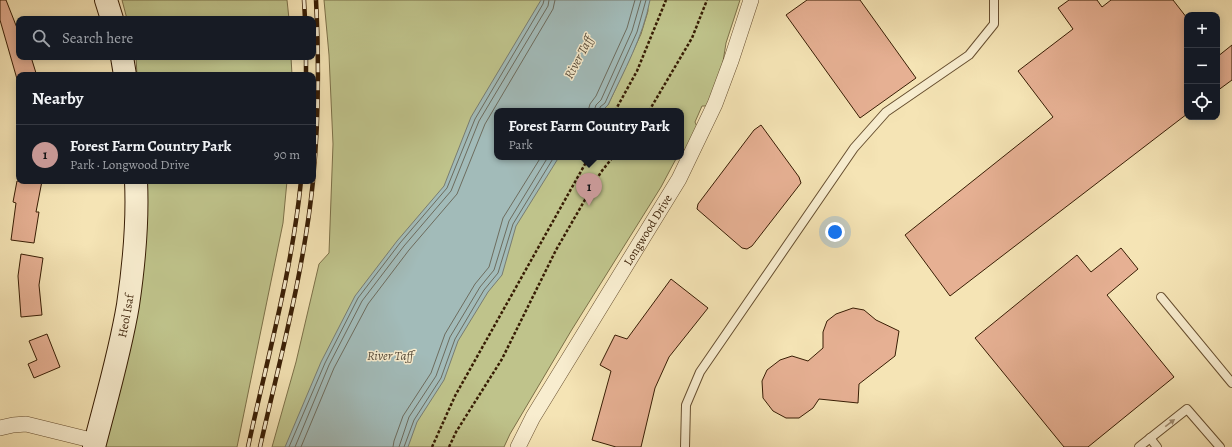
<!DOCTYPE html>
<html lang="en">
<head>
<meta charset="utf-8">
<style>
	:root { --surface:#171b24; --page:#20242c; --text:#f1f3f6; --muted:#9ea1a6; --line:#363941; --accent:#c59692 }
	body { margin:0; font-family:Alegreya,serif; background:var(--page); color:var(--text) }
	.controls { position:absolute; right:12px; top:12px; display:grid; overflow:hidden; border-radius:8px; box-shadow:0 2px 10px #0003 }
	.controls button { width:36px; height:36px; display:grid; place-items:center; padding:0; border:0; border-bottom:1px solid var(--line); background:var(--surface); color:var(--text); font:20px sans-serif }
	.you { position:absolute; left:835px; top:232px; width:14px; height:14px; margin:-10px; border:3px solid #fff; border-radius:50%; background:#1a73e8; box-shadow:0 0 0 6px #1a73e833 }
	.badge { display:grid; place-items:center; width:26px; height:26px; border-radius:50%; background:var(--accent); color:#111; font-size:13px; font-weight:700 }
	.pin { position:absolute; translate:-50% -33px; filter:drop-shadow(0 1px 2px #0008) }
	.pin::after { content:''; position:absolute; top:21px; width:14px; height:12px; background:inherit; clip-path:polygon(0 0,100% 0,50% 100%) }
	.popup { position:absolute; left:494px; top:108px; width:190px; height:52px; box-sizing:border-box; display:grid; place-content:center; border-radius:8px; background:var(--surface); filter:drop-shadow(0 1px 3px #0005); font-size:13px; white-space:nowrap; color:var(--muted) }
	.popup b { font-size:15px; color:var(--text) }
	.popup::after { content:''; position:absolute; left:50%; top:100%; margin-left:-8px; border:8px solid transparent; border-top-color:var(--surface) }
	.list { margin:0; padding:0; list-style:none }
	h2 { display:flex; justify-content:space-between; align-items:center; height:52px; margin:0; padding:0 16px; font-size:17px }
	h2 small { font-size:13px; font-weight:400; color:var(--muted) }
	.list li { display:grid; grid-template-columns:26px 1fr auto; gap:12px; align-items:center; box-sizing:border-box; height:60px; padding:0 16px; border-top:1px solid var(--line) }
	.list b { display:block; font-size:15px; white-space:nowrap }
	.list p { margin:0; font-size:13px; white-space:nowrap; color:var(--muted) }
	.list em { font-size:13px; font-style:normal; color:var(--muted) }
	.icon { flex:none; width:22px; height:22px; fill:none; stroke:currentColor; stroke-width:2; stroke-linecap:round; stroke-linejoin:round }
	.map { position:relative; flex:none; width:1232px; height:447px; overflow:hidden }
	.search { position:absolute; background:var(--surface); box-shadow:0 2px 10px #0003; left:16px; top:16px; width:300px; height:44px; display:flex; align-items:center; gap:10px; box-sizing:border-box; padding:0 14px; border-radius:8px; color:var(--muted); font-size:15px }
	.panel { position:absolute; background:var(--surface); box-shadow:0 2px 10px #0003; left:16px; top:72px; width:300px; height:112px; border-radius:8px }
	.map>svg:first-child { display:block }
	.green { fill:#bfc38b; stroke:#7c7048 }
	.water { fill:#a2bbb9; stroke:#787c71 }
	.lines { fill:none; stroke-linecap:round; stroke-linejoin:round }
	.shore { stroke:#6d6c5e; stroke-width:1 }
	.building { fill:#e6b093; stroke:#381d04 }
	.service-casing { stroke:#674f30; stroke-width:10 }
	.minor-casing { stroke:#674f30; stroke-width:16 }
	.secondary-casing { stroke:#381d04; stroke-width:24 }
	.path { stroke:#381d04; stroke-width:2.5; stroke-dasharray:3 2; stroke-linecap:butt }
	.service { stroke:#f8edcf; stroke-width:8 }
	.minor { stroke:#f8edcf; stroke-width:15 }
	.secondary { stroke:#f8edcf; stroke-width:22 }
	.rail-casing { stroke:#381d04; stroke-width:4.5 }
	.rail { stroke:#f8edcf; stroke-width:3; stroke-dasharray:9; stroke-linecap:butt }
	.oneway { fill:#a28f74 }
	.labels { text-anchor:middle; stroke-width:3; stroke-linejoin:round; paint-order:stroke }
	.street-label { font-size:12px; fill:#381d04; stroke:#f8edcf }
	.water-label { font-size:13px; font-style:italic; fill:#584c3a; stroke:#f8edcf }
</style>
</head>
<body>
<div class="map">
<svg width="1232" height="447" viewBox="0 0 1232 447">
	<rect width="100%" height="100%" fill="#f5e4b5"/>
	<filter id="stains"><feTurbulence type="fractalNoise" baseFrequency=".005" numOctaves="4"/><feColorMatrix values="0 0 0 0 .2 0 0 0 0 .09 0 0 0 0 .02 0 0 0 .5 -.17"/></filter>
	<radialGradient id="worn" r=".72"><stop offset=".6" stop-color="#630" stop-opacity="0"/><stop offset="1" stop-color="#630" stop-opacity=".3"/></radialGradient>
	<g class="green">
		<path d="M122,0H287L289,19H127Z"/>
		<path d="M324,0H551L298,447H272L296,362L319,264L329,253L333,144L329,55Z"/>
		<path d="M647,0H740L726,43L722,68L707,106H702L695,122L698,129L686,149L681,151V111H602L608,105L641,34L648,11Z"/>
		<path d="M136,57H291L292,75H137Z"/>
		<path d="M547,157H677L661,187L571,331L510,434L504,447H402L504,241Z"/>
		<path d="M145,181H287L283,223L237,447H100Z"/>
	</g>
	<path class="water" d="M541,0H650C643,37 624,71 608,105L602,111H497V157H559L516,226L502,275L488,292L458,341L444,380L417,422L408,447H285L321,362L355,296L397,241L444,186L471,117Z"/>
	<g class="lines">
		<g class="shore">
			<path d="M588,111L590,104L596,96L627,28L635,0"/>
			<path d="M594,111L596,105L601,100L632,31L641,0"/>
			<path d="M600,111V107L605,103L637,32L646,0"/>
			<path d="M289,447L325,363L358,298L400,243L447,188L475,119L543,4L544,0"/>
			<path d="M295,447L329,365L362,301L404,246L451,191L479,121L548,6L549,0"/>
			<path d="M301,447L334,368L368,304L409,250L457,194L485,124L553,9L555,0"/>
			<path d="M393,447L394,441L403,416L431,373L445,334L475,284L489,267L503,218L541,157"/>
			<path d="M399,447L409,417L436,376L450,337L480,287L494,270L509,221L548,157"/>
			<path d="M404,447L414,420L441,378L455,339L484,290L498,273L513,224L554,157"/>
		</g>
	</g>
	<g class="building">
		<path d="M0,0H6L19,33V57H31L36,73L30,75H19V78L17,79L0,20Z"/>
		<path d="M807,0H860L916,78L860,118L786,15Z"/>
		<path d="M1069,0H1097L1102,7L1111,0H1173L1187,18V114L950,296L905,235L1053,117L1018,71L1073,29L1058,8Z"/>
		<path d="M1232,45V80L1217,91V57Z"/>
		<path d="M761,125L799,177L801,183L752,246L747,249L742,248L697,209L698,204L754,130Z"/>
		<path d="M17,181H42L36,212H39L34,243L11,240L16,203L13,202Z"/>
		<path d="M1121,248L1138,269L1107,295L1174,377L1088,447H1064L975,338L1077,255L1091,272Z"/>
		<path d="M21,254L43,258L39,285L42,315L21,317L18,276Z"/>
		<path d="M671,279L708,308L669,357L655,388L641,447H616L592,440L611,371L600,365L615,335L627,339Z"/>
		<path d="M853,308L864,310L876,320L899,331L895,356L859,384L858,403L819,399L813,408L799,418H786L773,411L763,398L762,381L767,370L780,360L792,356L808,361L823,348V332L827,321L836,314Z"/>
		<path d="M47,334L60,367L34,378L28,364L37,360L29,341Z"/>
	</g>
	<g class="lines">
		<g class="service-casing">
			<g id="service">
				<path d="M1161,297L1232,383"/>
				<path d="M1150,438L1157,447"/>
				<path d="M685,447L686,405L700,372L854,148L886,112L969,55L994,24V0"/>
				<path d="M1139,447L1187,409L1220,447"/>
			</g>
		</g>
		<g class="minor-casing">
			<g id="minor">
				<path d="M0,428L13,425L26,424L95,441"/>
				<path id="s1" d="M518,447L533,417L679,179L715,104L731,61L751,0"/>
			</g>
		</g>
		<g class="secondary-casing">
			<g id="secondary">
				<path d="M106,0L112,19"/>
				<path d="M122,57L125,75"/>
				<path id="s2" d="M94,447C106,400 120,353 128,305C134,264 138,223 136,181"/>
			</g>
		</g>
		<g class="path">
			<path d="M615,111L637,71L666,0"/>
			<path d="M649,111L692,38L707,0"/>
			<path d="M432,447L455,396L589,157"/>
			<path d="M449,447L456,432L502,359L556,250L601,172L613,157"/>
		</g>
		<use href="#service" class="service"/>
		<use href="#minor" class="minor"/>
		<use href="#secondary" class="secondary"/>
		<g class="rail-casing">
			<g id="rail">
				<path d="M304,0L305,19"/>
				<path d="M306,57V75"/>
				<path d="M313,180C319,120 319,60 316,0"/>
				<path d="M248,447C267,359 292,271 301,181"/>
				<path d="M260,447C280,359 304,271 313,181"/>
			</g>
		</g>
		<use href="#rail" class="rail"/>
	</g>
	<defs><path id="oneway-solid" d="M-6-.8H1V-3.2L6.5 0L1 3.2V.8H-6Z"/></defs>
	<use class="oneway" href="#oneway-solid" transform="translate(1170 423) rotate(-37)"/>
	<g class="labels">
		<g class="street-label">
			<text dy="4" stroke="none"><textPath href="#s1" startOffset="253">Longwood Drive</textPath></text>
			<text dy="4" stroke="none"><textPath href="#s2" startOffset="135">Heol Isaf</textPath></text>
		</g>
		<g class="water-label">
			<text transform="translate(578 57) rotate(-62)" y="5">River Taff</text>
			<text x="390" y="360">River Taff</text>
		</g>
	</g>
	<rect width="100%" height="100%" filter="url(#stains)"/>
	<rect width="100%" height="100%" fill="url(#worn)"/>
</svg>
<div class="controls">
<button>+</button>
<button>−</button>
<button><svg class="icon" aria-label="locate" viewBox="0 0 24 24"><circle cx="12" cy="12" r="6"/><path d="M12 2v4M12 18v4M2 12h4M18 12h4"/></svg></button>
</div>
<div class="you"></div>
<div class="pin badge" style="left:589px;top:206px">1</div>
<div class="popup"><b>Forest Farm Country Park</b>Park</div>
<div class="search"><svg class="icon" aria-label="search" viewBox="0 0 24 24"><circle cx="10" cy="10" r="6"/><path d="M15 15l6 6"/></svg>Search here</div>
<section class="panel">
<h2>Nearby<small></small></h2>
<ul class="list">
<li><span class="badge">1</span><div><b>Forest Farm Country Park</b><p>Park · Longwood Drive</p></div><em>90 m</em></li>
</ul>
</section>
</div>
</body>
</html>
